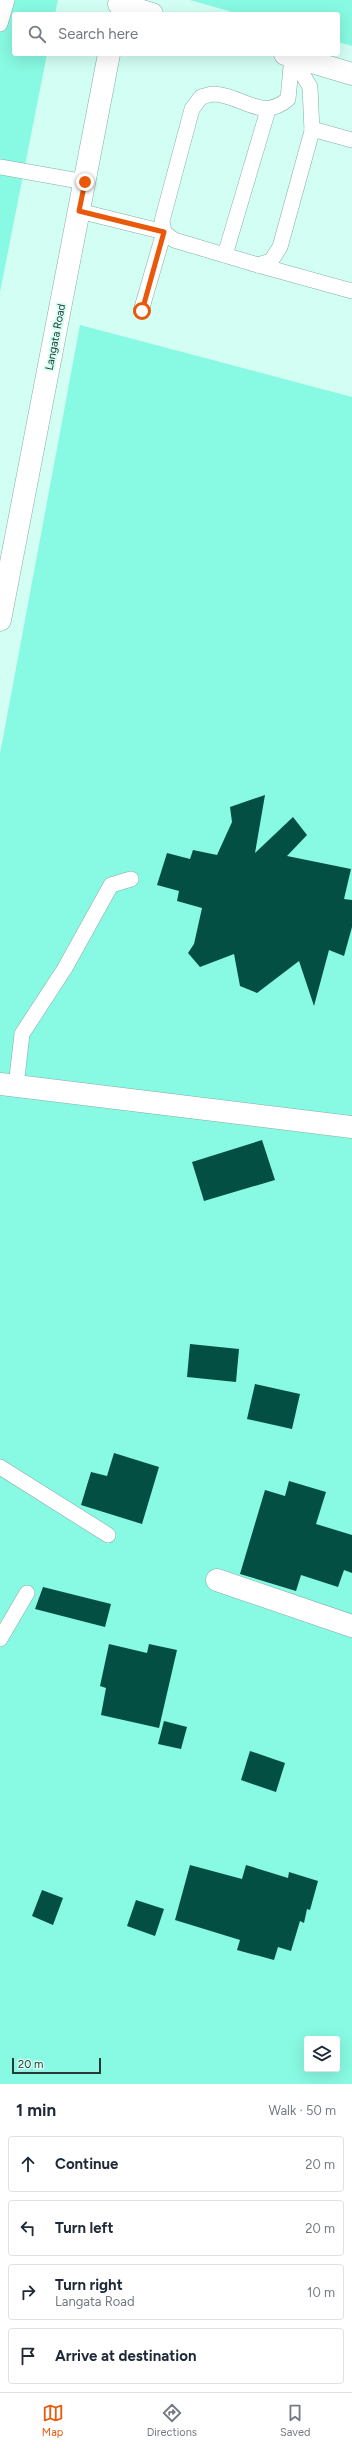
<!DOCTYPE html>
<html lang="en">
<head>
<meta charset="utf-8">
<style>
	:root { --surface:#fff; --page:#f6f6f7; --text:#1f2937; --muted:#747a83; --line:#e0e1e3; --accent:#ea580c }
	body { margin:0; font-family:Figtree,sans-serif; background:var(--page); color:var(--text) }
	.controls { position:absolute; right:12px; bottom:12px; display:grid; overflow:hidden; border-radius:4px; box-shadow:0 4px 16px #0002 }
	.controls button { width:36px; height:36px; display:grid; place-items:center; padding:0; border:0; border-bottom:1px solid var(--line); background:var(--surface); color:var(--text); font:20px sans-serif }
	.scale { position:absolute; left:12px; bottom:10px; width:89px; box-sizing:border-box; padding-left:4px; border:2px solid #283935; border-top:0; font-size:11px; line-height:14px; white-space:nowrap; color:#283935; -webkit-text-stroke:3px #d2fef3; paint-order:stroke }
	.stop { position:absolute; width:12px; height:12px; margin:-9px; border:3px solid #ea580c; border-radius:50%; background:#fff }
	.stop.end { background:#ea580c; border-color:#fff; box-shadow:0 1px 4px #0008 }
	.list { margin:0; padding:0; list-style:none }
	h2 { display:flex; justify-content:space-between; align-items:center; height:52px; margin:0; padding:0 16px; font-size:17px }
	h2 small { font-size:13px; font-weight:400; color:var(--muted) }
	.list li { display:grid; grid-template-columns:26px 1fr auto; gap:12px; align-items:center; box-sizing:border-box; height:56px; margin:0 8px 8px; padding:0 8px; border:1px solid var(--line); border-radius:4px }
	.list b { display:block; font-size:15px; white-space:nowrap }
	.list p { margin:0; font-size:13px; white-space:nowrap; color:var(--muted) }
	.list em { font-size:13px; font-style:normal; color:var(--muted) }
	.icon { flex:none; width:22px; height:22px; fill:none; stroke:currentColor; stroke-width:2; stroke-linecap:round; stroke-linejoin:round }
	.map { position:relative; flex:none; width:352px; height:2084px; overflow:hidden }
	.search { position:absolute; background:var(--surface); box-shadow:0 4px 16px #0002; left:12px; right:12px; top:12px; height:44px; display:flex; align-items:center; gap:10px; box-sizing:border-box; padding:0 14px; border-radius:4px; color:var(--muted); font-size:15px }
	.sheet { height:308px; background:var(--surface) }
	nav { display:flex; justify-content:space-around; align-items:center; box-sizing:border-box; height:56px; border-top:1px solid var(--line); background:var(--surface); font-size:11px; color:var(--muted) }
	nav a { display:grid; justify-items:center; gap:2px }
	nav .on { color:var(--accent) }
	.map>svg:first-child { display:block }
	.green { fill:#88f9e2; fill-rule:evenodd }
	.building { fill:#034f43 }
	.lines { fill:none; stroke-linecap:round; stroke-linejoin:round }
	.lane-casing { stroke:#85aea5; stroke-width:16 }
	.street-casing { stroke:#85aea5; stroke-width:23 }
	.secondary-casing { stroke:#85aea5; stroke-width:23 }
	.lane { stroke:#fff; stroke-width:15 }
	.street { stroke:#fff; stroke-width:22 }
	.secondary { stroke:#fff; stroke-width:22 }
	.route { stroke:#ea580c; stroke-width:5 }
	.labels { text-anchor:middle; stroke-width:4; stroke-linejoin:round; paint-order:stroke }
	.street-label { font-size:11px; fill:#283935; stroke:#d2fef3 }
</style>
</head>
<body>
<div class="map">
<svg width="352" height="2084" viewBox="0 0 352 2084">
	<rect width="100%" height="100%" fill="#d2fef3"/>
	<g class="green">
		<path d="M0,0H58L55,14H14V54H47L0,292Z"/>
		<path d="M190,0H352V46L338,42V14H239Z"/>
		<path d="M80,325L352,397V2084H0V754ZM307,2039H337V2069H307Z"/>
	</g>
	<g class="building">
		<path d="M265,795L255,853L293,817L307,835L287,856L351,869L344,899L352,900V927L344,956L329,950L314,1006L299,961L257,993L240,986L234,954L200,967L188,953L194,944L202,908L177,901L179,891L157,885L167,853L190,859L193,850L217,855L232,822L230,807Z"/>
		<path d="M262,1140L275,1180L204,1201L192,1162Z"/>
		<path d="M190,1344L239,1349L236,1382L187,1377Z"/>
		<path d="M255,1384L300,1394L292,1429L247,1419Z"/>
		<path d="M114,1453L159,1467L142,1524L81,1505L91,1472L107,1476Z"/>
		<path d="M289,1481L326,1492L316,1524L352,1535V1573L344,1570L338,1587L301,1575L296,1591L240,1574L265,1490L285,1496Z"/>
		<path d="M43,1587L111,1604L105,1627L35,1609Z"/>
		<path d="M109,1644L147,1653L149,1644L177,1650L159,1728L101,1715L106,1688L100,1686Z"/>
		<path d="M164,1721L187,1727L181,1749L158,1744Z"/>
		<path d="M250,1751L285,1763L276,1792L241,1780Z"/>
		<path d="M190,1865L242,1879L246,1865L288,1878L289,1872L318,1881L310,1910L307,1909L304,1923L300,1921L291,1951L278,1947L274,1960L237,1950L240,1940L175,1920Z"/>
		<path d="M42,1890L63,1898L53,1925L32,1916Z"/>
		<path d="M136,1900L164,1909L155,1936L127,1926Z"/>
	</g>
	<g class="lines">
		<g class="lane-casing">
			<g id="lane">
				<path d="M0,24L7,0"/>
				<path d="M292,56L310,87L312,131L280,247L271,261L258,265L174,240L164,232L162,221L192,109L201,97C205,96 210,94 214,94C242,95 262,122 288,99Z"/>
				<path d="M312,129L352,140"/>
				<path d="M0,167L85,182"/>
				<path d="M79,211L164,232L141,311"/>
				<path d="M225,255L268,110"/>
				<path d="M258,265L352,291"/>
				<path d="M16,1086L22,1034L65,968L111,885L131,879"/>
				<path d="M0,1467L108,1535"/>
				<path d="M0,1639L27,1593"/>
			</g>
		</g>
		<g class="street-casing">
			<g id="street">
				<path d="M0,1084L352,1127"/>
				<path d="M217,1580L352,1626"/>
			</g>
		</g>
		<g class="secondary-casing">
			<g id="secondary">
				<path d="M119,4L152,14"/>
				<path d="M285,54L352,74"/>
				<path d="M0,620L109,54"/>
			</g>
		</g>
		<use href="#lane" class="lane"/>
		<use href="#street" class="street"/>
		<use href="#secondary" class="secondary"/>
	</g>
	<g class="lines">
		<path class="route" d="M85,182L79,211L164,232L142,311"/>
	</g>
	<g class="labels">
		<g class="street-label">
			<text transform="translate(55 337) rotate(-79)" y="4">Langata Road</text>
		</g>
	</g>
</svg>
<div class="controls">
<button><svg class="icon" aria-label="layers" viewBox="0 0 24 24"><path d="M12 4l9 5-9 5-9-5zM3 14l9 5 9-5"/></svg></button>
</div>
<div class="scale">20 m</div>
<div class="stop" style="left:142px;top:311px"></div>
<div class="stop end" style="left:85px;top:182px"></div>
<div class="search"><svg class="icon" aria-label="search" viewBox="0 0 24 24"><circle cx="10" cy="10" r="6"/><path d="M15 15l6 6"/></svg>Search here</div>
</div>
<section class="sheet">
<h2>1 min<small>Walk · 50 m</small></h2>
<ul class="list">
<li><svg class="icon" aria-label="ahead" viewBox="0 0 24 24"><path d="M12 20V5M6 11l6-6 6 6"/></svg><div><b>Continue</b></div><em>20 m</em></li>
<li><svg class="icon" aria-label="left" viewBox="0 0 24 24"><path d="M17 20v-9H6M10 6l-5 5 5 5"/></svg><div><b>Turn left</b></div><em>20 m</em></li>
<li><svg class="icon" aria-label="right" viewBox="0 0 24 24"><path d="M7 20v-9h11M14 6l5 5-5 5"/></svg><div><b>Turn right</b><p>Langata Road</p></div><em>10 m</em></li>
<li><svg class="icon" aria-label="arrive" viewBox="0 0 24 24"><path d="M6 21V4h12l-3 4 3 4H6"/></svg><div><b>Arrive at destination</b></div></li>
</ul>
</section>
<nav>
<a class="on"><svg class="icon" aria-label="map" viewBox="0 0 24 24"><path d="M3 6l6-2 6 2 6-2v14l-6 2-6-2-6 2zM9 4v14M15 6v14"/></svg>Map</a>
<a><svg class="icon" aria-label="directions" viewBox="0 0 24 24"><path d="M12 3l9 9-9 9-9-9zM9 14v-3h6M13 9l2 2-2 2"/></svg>Directions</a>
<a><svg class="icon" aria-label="saved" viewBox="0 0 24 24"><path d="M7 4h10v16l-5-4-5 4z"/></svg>Saved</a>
</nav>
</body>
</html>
